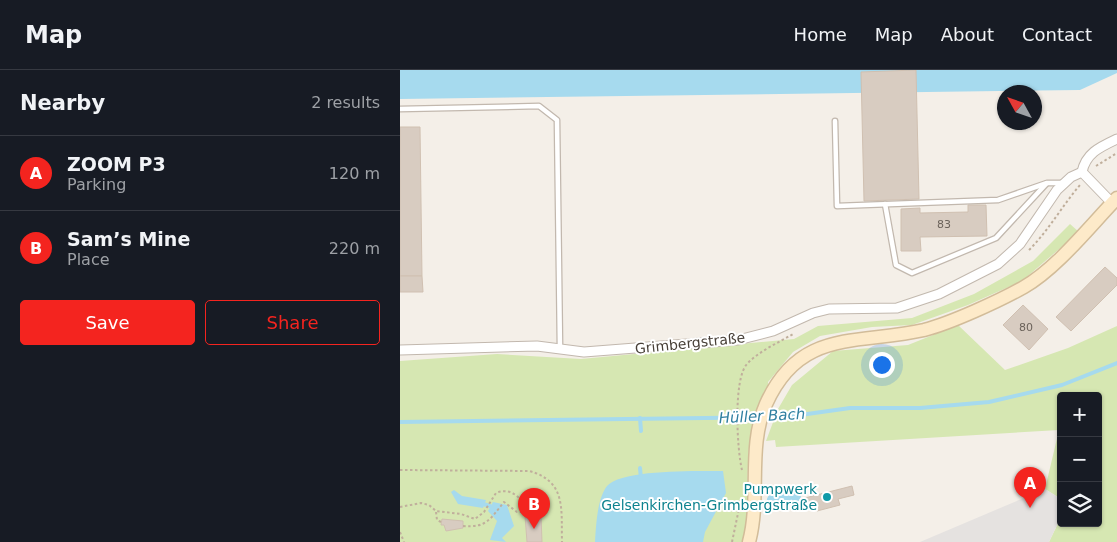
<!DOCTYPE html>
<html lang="en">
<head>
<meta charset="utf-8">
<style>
	:root { --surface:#171b24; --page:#20242c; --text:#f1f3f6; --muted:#9ea1a6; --line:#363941; --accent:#f4241f }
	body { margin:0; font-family:"DejaVu Sans",sans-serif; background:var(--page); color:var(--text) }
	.controls { position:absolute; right:15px; bottom:15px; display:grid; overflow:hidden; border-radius:5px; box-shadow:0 1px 4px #0004 }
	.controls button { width:45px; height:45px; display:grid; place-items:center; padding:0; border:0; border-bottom:1px solid var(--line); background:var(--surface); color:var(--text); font:25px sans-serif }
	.compass { position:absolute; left:597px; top:15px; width:45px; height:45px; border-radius:50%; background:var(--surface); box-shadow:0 1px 4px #0004; rotate:310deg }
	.you { position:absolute; left:481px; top:294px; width:18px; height:18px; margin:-12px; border:4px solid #fff; border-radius:50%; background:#1a73e8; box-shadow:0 0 0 8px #1a73e833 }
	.badge { display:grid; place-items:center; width:32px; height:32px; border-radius:50%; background:var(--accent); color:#fff; font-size:16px; font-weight:700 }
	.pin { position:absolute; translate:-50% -41px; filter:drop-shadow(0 1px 2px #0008) }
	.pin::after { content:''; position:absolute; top:26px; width:18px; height:15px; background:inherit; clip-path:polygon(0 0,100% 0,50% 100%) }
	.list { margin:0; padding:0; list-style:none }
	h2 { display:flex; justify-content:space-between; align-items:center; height:65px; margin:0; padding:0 20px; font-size:21px }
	h2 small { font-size:16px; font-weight:400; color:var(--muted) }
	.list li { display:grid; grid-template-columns:32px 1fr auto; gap:15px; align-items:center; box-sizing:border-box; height:75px; padding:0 20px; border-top:1px solid var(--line) }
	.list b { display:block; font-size:19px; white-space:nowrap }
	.list p { margin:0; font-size:16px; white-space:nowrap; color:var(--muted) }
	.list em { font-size:16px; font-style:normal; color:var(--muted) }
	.actions { display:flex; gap:10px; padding:15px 20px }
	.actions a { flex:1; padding:11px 0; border:1px solid var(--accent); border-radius:5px; text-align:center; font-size:18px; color:var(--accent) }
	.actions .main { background:var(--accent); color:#fff }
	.icon { flex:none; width:28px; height:28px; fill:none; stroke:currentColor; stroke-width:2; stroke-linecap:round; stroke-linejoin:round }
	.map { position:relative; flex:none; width:717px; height:472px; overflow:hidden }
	header { display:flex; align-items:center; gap:30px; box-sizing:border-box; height:70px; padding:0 25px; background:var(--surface); border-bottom:1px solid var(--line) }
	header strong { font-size:24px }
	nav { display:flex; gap:28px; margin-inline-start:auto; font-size:18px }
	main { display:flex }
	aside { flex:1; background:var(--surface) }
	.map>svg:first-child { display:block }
	.green { fill:#d6e7b2 }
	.parking { fill:#e5e2e0 }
	.water { fill:#a6daee }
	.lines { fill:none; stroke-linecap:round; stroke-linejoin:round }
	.stream { stroke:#a6daee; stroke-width:4 }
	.canal { stroke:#a6daee; stroke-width:12 }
	.building { fill:#d8ccc1; stroke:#d0c0b1 }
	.lane-casing { stroke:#c2b8ae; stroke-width:7 }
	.street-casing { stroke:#c2b8ae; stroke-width:11 }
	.secondary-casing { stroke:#d2bc99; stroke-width:15 }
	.path { stroke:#c0af9c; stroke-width:2; stroke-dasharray:2.5 2.5; stroke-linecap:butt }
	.lane { stroke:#fff; stroke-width:4.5 }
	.street { stroke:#fff; stroke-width:9 }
	.secondary { stroke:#fdeac9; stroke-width:12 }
	.culture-dot { fill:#0f9aa8; stroke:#fff; stroke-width:2 }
	.labels { text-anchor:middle; stroke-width:4; stroke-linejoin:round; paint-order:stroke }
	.number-label { font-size:11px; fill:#6b625a }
	.street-label { font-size:14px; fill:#473f37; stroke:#fff }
	.culture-label { font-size:14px; fill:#0d838f; stroke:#fff; text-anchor:end }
	.water-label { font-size:15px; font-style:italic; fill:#2f7fa0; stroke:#fff }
</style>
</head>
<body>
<header>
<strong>Map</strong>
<nav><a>Home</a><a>Map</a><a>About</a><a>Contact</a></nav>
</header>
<main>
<aside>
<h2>Nearby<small>2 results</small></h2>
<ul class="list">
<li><span class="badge">A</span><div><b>ZOOM P3</b><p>Parking</p></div><em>120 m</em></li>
<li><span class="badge">B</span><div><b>Sam’s Mine</b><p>Place</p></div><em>220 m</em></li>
</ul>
<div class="actions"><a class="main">Save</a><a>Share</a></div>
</aside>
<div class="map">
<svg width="717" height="472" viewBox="0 0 717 472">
	<rect width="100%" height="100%" fill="#f4efe8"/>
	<g class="green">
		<path d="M670,154L679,162L622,211L568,235L512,255L472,257L420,266L393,282L368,312C369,328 357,340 353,355C343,394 352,434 343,472H0V291L97,284L181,289L394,269L418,256L512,248L574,224L633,191Z"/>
		<path d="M558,255L605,300L668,278L717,256V472H649L661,447V453H698V326H661V429L645,419L659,360L376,377L375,370L366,371L378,339L392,315L433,281L508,275Z"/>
	</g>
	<path class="parking" d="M645,419L661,429V447L649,472H520Z"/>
	<g class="water">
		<path d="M0,0H717V3L680,20L0,29Z"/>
		<path d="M323,401L326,423L305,462L303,472H195C196,456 197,429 207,416C221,399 300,401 323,401Z"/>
		<path d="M54,420L62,426L86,430L83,438L58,434L51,422Z"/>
		<path d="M93,432L107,435L114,456L102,468L106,472L90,470L97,451L88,441Z"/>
	</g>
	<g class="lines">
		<g class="stream">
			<path d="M240,348L241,361"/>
			<path d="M0,352L386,347L450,338H520L589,332L662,315L717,293"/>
			<path d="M240,398L241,409"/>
			<path d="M80,433L90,436"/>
		</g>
		<path class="canal" d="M373,430L395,426"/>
	</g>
	<g class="building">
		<path d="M516,0L519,129L464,131L461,2Z"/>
		<path d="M0,57H20L22,206H0Z"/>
		<path d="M568,135H586L587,166L520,167L521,181H501V139L520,138V143L568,142Z"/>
		<path d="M705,197L717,208V215L671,261L656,247Z"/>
		<path d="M0,206H22L23,222H0Z"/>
		<path d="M623,235L648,259L629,280L603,255Z"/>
		<path d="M452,416L454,425L438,429L440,435L417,441L415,432L402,436L401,429Z"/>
		<path d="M141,445L142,472H127L125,446Z"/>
		<path d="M42,449L63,451V458L46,461L44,455H41Z"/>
	</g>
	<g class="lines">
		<g class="lane-casing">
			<g id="lane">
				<path d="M0,39L139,36L157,50L160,279"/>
				<path d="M435,51L437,136L598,130L647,113H664"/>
				<path d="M485,134L496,195L512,203L596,168L646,114"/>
			</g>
		</g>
		<g class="street-casing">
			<g id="street">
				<path d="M682,102C686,83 700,77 717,69"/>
				<path d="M682,102L712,133"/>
				<path d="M0,280L137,276L184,282L338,270L373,261L413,243L429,239L497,238L539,224L598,194L620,174L657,120L671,107L682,102"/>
			</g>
		</g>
		<g class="secondary-casing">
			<path id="secondary" d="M349,472C361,427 347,377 366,334C400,258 458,275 524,260C551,253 599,231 624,217C657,198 690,156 717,128"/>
		</g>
		<g class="path">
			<path d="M696,96L717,83"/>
			<path d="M629,180C649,160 662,136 680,115"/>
			<path d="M0,400L129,401C167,411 161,440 162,472"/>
			<path d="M342,400C337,380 333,309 347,294C359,281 378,273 393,264"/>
			<path d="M0,437L21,433L29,435L36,441L61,444L75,449L84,442L96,423C112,416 122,430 130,442"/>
			<path d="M36,442L37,450L41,452"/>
			<path d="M63,456C87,458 90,449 104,432L117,442H130L134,446"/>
			<path d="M0,462L4,472"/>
			<path d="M332,472L341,429"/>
		</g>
		<use href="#lane" class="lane"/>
		<use href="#street" class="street"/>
		<use href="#secondary" class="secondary"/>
	</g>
	<circle class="culture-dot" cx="427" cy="427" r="5"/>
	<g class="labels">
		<g class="number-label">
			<text x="544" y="158">83</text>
			<text x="626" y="261">80</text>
		</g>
		<g class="street-label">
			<text transform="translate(290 273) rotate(-6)" y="5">Grimbergstraße</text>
		</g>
		<g class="culture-label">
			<text x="417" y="424">Pumpwerk<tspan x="417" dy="16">Gelsenkirchen-Grimbergstraße</tspan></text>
		</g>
		<g class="water-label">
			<text transform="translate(362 346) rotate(-3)" y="5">Hüller Bach</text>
		</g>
	</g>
</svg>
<div class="controls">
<button>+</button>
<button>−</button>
<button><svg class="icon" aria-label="layers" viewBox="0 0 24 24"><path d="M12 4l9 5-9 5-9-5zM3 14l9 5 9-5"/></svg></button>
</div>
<svg class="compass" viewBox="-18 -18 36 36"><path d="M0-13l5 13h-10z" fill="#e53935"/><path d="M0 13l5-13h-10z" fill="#9ea1a6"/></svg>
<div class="you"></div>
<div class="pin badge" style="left:630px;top:438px">A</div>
<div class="pin badge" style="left:134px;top:459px">B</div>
</div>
</main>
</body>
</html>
